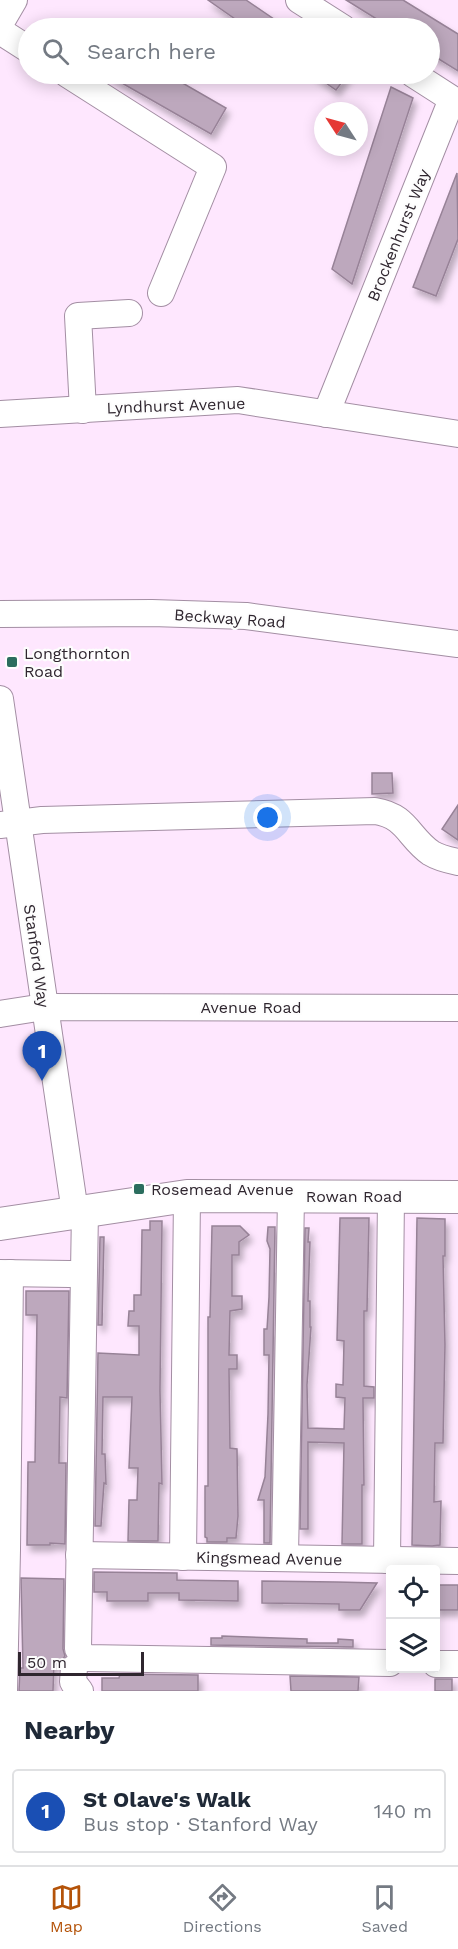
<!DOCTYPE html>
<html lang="en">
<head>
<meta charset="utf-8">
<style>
	:root { --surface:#fff; --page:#f6f6f7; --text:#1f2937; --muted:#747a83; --line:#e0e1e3; --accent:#b45309 }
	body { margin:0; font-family:"Work Sans",sans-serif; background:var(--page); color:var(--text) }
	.controls { position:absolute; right:18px; bottom:18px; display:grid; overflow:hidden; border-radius:6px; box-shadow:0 3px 15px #0003 }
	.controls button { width:54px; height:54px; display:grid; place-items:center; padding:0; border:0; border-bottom:2px solid var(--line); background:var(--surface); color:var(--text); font:30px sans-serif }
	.compass { position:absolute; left:314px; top:102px; width:54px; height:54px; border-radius:50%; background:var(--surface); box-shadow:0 3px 15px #0003; rotate:306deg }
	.scale { position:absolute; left:18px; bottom:15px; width:126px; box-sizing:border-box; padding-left:6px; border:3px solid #2f262f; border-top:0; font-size:16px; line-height:21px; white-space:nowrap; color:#2f262f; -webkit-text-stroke:4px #fdfdfd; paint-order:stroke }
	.you { position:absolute; left:268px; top:818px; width:21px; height:21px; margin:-15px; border:4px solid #fff; border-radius:50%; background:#1a73e8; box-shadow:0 0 0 9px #1a73e833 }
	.badge { display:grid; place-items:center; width:39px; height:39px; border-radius:50%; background:var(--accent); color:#fff; font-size:20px; font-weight:700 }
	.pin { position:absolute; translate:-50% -50px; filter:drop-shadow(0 2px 3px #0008) }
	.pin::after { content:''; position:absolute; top:32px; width:21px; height:18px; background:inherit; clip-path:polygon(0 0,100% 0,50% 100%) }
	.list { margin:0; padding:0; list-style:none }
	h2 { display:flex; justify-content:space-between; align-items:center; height:78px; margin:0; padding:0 24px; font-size:26px }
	h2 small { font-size:20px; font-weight:400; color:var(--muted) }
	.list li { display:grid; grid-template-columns:39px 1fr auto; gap:18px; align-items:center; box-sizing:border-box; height:84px; margin:0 12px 12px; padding:0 12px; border:2px solid var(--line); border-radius:6px }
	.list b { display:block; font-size:22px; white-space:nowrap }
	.list p { margin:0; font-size:20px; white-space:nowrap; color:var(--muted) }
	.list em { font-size:20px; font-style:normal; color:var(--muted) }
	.icon { flex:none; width:33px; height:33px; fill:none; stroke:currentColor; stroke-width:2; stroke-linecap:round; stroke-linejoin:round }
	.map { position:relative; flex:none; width:458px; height:1691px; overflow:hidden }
	.search { position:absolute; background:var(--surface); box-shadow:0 3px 15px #0003; left:18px; right:18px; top:18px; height:66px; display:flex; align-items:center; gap:15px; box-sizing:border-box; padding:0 21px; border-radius:33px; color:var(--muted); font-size:22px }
	.sheet { height:174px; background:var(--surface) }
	nav { display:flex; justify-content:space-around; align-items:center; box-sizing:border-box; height:84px; border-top:2px solid var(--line); background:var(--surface); font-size:16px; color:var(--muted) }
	nav a { display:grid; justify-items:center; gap:3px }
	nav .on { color:var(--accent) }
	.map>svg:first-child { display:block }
	.building { fill:#bda8bd; stroke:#978297; stroke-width:1.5; filter:url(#shadow) }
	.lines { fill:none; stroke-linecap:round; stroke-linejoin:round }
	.minor-casing { stroke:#a38ea3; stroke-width:28 }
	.major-casing { stroke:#a38ea3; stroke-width:34 }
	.minor { stroke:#fff; stroke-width:26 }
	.major { stroke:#fff; stroke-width:32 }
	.poi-dot { fill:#2b6d5e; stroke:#fdfdfd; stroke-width:2 }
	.labels { text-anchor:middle; stroke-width:4.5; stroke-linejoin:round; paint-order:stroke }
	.street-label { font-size:16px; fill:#2f262f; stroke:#fdfdfd }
	.poi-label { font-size:16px; fill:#2f262f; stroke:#fdfdfd; text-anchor:start }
</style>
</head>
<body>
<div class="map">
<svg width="458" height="1691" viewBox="0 0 458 1691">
	<defs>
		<filter id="shadow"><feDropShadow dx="3.5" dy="6" stdDeviation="3" flood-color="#0004"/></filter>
	</defs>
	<rect width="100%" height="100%" fill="#fee7fe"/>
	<g class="building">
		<path d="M208,0H246L287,28H248Z"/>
		<path d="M346,0H403L458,34V71L429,53V28H391Z"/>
		<path d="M106,74H167L226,108L211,134Z"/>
		<path d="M313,74H348L336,90Z"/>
		<path d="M391,87L413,98L352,284L332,269Z"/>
		<path d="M457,173L458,239L436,296L413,287Z"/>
		<path d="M372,773H392L393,793L372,794Z"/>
		<path d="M458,805V840L442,829Z"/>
		<path d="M340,1218H369L367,1311H364V1386L374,1387V1398H363L364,1485H362V1544H342L344,1443L308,1442V1529H300L305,1228H309L308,1242H310L308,1301H310V1327H311L307,1385L308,1428L344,1429L345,1398L336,1397V1384L343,1385L344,1341L337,1340Z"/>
		<path d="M417,1218L445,1219V1256H443L445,1345L443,1443H435L434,1502L441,1501L440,1545L432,1546L412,1545Z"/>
		<path d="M150,1221H162L160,1391L162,1484L159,1483L158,1541H128L129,1500H137L138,1468H129L132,1397H103L102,1454H105L106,1484L104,1483L101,1526H95L98,1353L139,1355V1326H128L129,1311H134V1295H141L142,1230H150Z"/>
		<path d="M212,1226H240L249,1235L239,1242V1255H232V1296H242V1309L230,1311L229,1355H237V1369H229L230,1448L237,1449L238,1516L236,1538H227V1542H207V1538L205,1537V1486H208V1317H210Z"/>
		<path d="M268,1227H275L270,1543H264V1500H258L265,1477L268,1414L269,1355H264V1329H267L269,1297L270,1249L267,1241Z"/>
		<path d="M100,1237H104L102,1325H98Z"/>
		<path d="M26,1291H69L67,1398L60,1397L59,1463H66L65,1544L50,1543V1545H27L28,1462H35L37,1315H26Z"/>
		<path d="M94,1572L177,1573V1580L238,1581V1601L179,1600V1593H148V1601H107V1592H94Z"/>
		<path d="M21,1578L64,1579L63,1649L65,1656L60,1664H54L53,1691H19L20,1668H23Z"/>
		<path d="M262,1581L337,1582L377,1583L360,1610H339V1604L262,1603Z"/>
		<rect x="435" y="1585" width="23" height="25"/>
		<path d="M222,1636L307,1639V1643H338V1639L353,1640V1647L211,1645V1638H222Z"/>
		<path d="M120,1674L198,1675V1691H102V1678H119Z"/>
		<path d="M290,1676L359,1677L358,1691H291Z"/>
		<rect x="435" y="1679" width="17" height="12"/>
	</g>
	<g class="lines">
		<g class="minor-casing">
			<g id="minor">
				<path d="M299,0L343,28"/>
				<path d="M0,24L14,0"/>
				<path d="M0,31L28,49"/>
				<path d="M67,74L213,167L161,293"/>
				<path d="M83,410L78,316L129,313"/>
				<path d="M0,414L238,400L458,434"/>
				<path d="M326,414L452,99L413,74"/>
				<path d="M0,614L152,613L246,616L458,644"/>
				<path d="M0,699L75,1212"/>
				<path d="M0,825L42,820L375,811C407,816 408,837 431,853C439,858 448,860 458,862"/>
				<path d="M0,1014L44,1007L458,1008"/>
				<path d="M85,1210L78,1649L85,1658L390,1663"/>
				<path d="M0,1273L70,1274"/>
				<path d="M79,1555L458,1561"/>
				<path d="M183,1557L187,1196"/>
				<path d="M285,1558L291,1196"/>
				<path d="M387,1560L391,1197"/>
				<path d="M436,1664H458"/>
				<path d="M74,1668L73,1682L80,1691"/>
				<path d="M4,1691L7,1550L10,1273"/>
			</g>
		</g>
		<g class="major-casing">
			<path id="major" d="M0,1224L187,1196L458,1197"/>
		</g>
		<use href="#minor" class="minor"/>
		<use href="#major" class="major"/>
	</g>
	<g class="poi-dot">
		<rect x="6" y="656" width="12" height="12" rx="3"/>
		<rect x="133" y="1183" width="12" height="12" rx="3"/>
	</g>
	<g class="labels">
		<g class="street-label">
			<text transform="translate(398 235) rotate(-68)" y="6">Brockenhurst Way</text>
			<text transform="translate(176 405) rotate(-2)" y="6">Lyndhurst Avenue</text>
			<text transform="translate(230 618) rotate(4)" y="6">Beckway Road</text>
			<text transform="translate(37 956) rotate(82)" y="6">Stanford Way</text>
			<text x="251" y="1013">Avenue Road</text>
			<text x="354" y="1202">Rowan Road</text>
			<text transform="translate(269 1558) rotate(1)" y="6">Kingsmead Avenue</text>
		</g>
		<g class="poi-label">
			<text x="24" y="659">Longthornton<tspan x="24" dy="18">Road</tspan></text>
			<text x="151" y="1195">Rosemead Avenue</text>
		</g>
	</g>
</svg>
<div class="controls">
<button><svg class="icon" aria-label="locate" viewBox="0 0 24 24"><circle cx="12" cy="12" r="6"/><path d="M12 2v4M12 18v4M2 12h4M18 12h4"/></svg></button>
<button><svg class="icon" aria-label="layers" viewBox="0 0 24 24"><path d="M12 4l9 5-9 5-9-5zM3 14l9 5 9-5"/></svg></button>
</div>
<svg class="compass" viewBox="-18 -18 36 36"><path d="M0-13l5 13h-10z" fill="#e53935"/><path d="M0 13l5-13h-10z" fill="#747a83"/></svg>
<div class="scale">50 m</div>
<div class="you"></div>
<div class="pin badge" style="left:42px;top:1081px;background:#1a4fb4">1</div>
<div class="search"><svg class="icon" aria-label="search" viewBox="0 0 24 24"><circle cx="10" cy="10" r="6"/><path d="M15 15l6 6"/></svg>Search here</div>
</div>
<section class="sheet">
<h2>Nearby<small></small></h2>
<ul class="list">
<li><span class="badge" style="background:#1a4fb4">1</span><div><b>St Olave's Walk</b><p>Bus stop · Stanford Way</p></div><em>140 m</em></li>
</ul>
</section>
<nav>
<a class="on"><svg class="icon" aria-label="map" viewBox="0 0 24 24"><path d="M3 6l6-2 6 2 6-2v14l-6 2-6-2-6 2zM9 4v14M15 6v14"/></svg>Map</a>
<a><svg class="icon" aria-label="directions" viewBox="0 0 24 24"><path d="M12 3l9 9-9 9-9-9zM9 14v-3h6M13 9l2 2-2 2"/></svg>Directions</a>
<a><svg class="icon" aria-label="saved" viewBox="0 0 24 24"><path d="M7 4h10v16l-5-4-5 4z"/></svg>Saved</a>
</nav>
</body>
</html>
